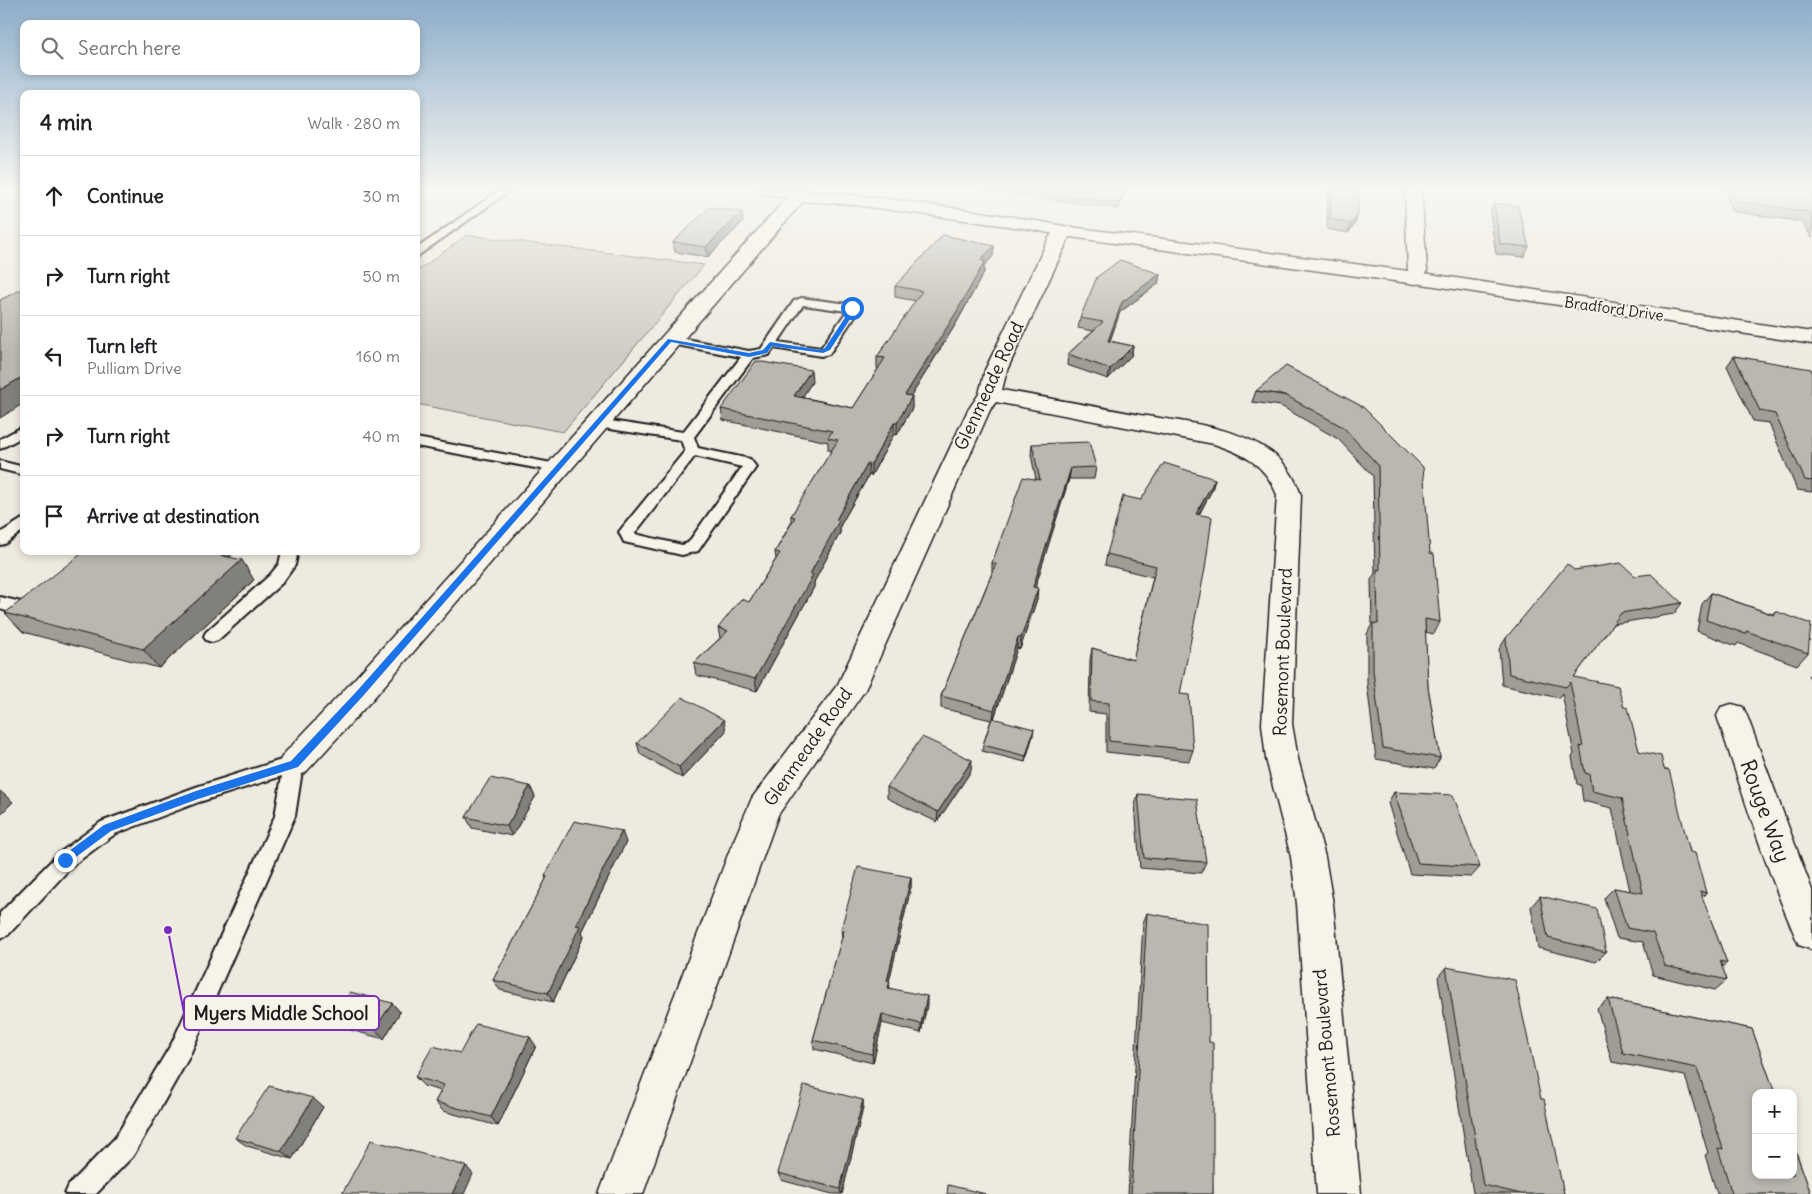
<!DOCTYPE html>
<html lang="en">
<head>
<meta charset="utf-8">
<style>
	:root { --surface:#fff; --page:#f2f2f2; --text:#202124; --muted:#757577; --line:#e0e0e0 }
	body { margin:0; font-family:Delius,sans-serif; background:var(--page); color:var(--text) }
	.controls { position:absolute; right:15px; bottom:15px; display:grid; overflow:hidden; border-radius:10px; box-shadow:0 2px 8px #0003 }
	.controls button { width:45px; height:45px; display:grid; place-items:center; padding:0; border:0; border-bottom:1px solid var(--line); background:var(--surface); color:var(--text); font:25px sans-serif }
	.stop { position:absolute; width:15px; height:15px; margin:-11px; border:4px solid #1a73e8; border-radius:50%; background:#fff }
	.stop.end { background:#1a73e8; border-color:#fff; box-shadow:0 1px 5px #0008 }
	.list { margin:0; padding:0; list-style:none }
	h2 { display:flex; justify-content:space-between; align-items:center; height:65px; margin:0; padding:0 20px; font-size:21px }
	h2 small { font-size:16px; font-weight:400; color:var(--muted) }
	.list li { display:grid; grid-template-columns:32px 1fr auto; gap:15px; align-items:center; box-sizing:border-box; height:80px; padding:0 20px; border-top:1px solid var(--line) }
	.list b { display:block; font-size:19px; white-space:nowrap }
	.list p { margin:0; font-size:16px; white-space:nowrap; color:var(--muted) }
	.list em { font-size:16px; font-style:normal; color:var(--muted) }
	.icon { flex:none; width:28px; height:28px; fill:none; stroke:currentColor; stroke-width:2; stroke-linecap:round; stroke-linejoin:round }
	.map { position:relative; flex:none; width:1812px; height:1194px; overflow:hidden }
	.search { position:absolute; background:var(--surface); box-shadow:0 2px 8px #0003; left:20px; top:20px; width:400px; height:55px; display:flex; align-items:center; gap:12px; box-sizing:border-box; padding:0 18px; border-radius:10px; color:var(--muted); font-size:19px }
	.panel { position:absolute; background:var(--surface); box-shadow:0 2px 8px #0003; left:20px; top:90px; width:400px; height:465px; border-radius:10px }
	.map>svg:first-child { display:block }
	.green { fill:#cfccc3; stroke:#767470 }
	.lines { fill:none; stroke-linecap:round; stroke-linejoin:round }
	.service-casing { stroke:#1c1c1c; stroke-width:4 }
	.minor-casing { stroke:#1c1c1c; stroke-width:3 }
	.tertiary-casing { stroke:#1c1c1c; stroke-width:3 }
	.service { fill:#f7f3e8; fill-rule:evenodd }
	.minor { fill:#f7f3e8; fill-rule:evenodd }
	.tertiary { fill:#f7f3e8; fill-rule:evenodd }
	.wall { fill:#a09d96; stroke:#1c1c1c }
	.shaded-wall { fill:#82807a; stroke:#1c1c1c }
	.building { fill:#bab7af; stroke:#1c1c1c }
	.route { fill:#1a73e8 }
	.labels { text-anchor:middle; stroke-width:4; stroke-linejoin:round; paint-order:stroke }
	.far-street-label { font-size:15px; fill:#1c1c1c; stroke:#f7f3e8 }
	.street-label { font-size:18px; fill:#1c1c1c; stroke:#f7f3e8 }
	.near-street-label { font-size:21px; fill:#1c1c1c; stroke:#f7f3e8 }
	.leader { fill:none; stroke:#7b2cbf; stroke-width:2 }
	.callout-dot { fill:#7b2cbf; stroke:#f7f3e8; stroke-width:2 }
	.callout { fill:#f7f3e8; stroke:#7b2cbf; stroke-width:2 }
	.callout-label { font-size:19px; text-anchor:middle; font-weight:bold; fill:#1c1c1c }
</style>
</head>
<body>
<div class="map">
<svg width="1812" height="1194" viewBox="0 0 1812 1194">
	<rect width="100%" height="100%" fill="#eeeae0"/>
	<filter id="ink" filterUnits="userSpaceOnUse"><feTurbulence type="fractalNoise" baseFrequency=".02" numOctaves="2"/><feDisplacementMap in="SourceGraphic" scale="10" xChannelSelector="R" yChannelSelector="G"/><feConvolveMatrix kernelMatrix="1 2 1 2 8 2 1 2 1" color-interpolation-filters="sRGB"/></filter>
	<g filter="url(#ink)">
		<path class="green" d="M467,235L704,265L563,432L416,404V272Z"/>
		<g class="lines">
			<g class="service-casing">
				<g id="service">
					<path d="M500,190H511L416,257V249Z"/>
					<path d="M801,298L849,304L859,310L829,354L821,356L774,348L769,355L753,358L694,437L698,448L750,459L756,467L698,551L682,555L624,542L619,532L622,528L685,451L681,440L597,427L590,423L592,420L597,419L683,432L741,357L666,343L664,340L666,337L670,336L749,351L761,349L794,301ZM803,305L847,311L821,348L778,342ZM695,456L742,467L688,543L682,545L635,534V533Z"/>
					<path d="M24,426V436L0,449V439Z"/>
					<path d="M416,438L557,464L562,465L564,468L562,471L557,472L416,446Z"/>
					<path d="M0,461L24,467V475L0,469Z"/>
					<path d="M24,518V530L5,544L0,545V533Z"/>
					<path d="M282,551H298L295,565L282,583L218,640L212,642L206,640L204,636L206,632L270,575L279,564Z"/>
					<path d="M0,597L21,602L32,597L38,599L40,603C30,620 15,613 0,609Z"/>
					<path d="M294,756L301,758L303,764L295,816L188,1059L133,1156L96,1194H65L69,1185L115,1138L172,1043L275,816L282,776L199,802L115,834L72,866L8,935L0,938V913L58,854L101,822L196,787Z"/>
				</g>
			</g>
			<g class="minor-casing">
				<g id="minor">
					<path d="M798,191L804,192L806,196L804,200L371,701L305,773L294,777L283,773L278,764L283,755L349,685L792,192Z"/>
					<path d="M1063,226L1069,227L1072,231L1007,370L1002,390C1048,398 1094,406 1140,415C1183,422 1235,426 1271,452C1286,463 1295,478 1301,495L1292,724L1298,759L1325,857L1333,904L1361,1194H1317L1297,904L1291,857L1266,759L1262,724L1277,495C1265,464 1244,454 1214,444L996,402L990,410L865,690L778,815L643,1194H599L729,852L752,798L838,684L968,410L979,394L985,370L1049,238L1057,227Z"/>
					<path d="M1416,272L1812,332V344L1409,282L1407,278L1409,274Z"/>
					<path d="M1732,704L1743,707L1747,716L1812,890V950L1799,945C1766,871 1743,793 1717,716L1721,707Z"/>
				</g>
			</g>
			<g class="tertiary-casing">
				<path id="tertiary" d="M759,190C817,190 873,197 930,205C975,211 1019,217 1063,226L1408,271L1405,190H1421L1427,270L1423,282L1416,284L1063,236L1030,229L848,204L798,201L761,193Z"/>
			</g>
			<use href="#service" class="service"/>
			<use href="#minor" class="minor"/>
			<use href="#tertiary" class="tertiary"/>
		</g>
		<g class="wall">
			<path d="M983,190H1126L1118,209Z"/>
			<path d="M1328,190H1358V214L1355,224L1348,233L1327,229Z"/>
			<path d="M1725,190H1812V238L1802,222L1731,211Z"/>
			<path d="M1494,203L1529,247L1524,257L1496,254L1490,213Z"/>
			<path d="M743,222L708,257L675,252L673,242Z"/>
			<path d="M994,246L993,256L984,266V272L957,322L911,396L912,408L897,435L894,434L871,476L869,475L840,526V533L814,582V587L757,691L696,675L694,663L720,638L718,628L749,602L776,559L775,552L791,523V516L832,450H828V442L723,420L721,409L812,382L802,397L853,408L878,369L877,368V357L916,301L895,297V286Z"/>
			<path d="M1160,274L1158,284L1120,312L1110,341L1133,346L1131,356L1108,379L1067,365L1068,354L1093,331L1078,328L1080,318Z"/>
			<path d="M1734,356L1812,372V492L1797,490L1769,423L1753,421L1727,366Z"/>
			<path d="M1256,391L1363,407L1430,553L1440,622L1434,634L1425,632L1428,687L1440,758L1434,769L1376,759L1367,683V634L1372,624L1371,580L1375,573L1373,476L1338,439L1281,406L1252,402Z"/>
			<path d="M1032,444L1096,467L1094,479H1069L1035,587L1037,599L1020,649L1017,648L994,719L1033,735L1025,762L982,751L983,745L991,720L941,708V696L992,573V563L1036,479L1031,455Z"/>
			<path d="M1215,479L1212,490L1199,515L1180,694L1193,750L1189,761L1106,752V714L1089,712L1090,660L1092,648L1133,660L1153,577L1105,565L1107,554L1141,500Z"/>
			<path d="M236,551L229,557L254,580L159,668L23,632L5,613Z"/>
			<path d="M1635,576L1682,603L1674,614L1613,624L1574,677L1624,707L1639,751L1664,769L1690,852L1706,893L1702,897L1727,963L1722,967L1727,980L1715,990L1653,975L1643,942L1617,938L1604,898L1614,888L1630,891L1612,808L1583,801L1581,785L1577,784L1572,757L1574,754L1562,693L1559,698L1502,685L1499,649L1506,638Z"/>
			<path d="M1711,593L1772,614L1775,611L1808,653L1797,665L1738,643L1736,646L1697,631L1702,604Z"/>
			<path d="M1812,672V679L1808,676Z"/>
			<path d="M726,731L682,778L640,754L637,743Z"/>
			<path d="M971,771L937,822L887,798V787Z"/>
			<path d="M530,786L535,797L512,836L472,828L466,817Z"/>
			<path d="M1394,792L1480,867L1471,877L1410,874L1388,803Z"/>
			<path d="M1138,794L1206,862L1201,873L1140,868L1135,805Z"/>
			<path d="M626,842L582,932L584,936L553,1002L500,990L493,980L546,879L545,876Z"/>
			<path d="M911,877V887L889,981L890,988L927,1005L921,1033L882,1023L873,1063L814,1049L813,1040L842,938L841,929Z"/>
			<path d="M1540,896L1606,952L1596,962L1538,948L1531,907Z"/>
			<path d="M1147,913L1209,1042L1213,1194H1128L1143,923Z"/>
			<path d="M1446,967L1541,1099L1564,1194H1479L1473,1193L1438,977Z"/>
			<path d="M1608,999L1752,1029L1811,1194H1717L1705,1155L1708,1153L1685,1076L1612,1062L1597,1008Z"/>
			<path d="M392,1003L400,1012L384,1039L343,1028L334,1018Z"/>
			<path d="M536,1046L498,1126L443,1111L435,1102L441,1091L424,1086L415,1077L460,1053Z"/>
			<path d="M863,1100V1108L842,1194H832L781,1180L778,1173Z"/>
			<path d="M323,1107L292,1159L247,1146L235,1138Z"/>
		</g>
		<g class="shaded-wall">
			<path d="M1125,190H1126L1118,209L1119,203Z"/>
			<path d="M742,212L743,222L708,257L706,247Z"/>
			<path d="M1358,214L1355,224L1348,233L1351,224Z"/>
			<path d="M994,246L993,256L984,266V272L957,322L905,406V395L980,260Z"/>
			<path d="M1160,274L1158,284L1120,312L1106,352L1108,341L1122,302Z"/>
			<path d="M1133,346L1131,356L1108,379L1110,369Z"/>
			<path d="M811,370L812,382L796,407L794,396Z"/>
			<path d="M24,376V403L0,418V390Z"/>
			<path d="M912,396V408L897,435V423Z"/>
			<path d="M894,423V434L871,476V464Z"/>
			<path d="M868,463L869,475L840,526V533L814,582V587L757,691L755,679L810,574L836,520Z"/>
			<path d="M1071,468L1069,479L1032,598L1033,587Z"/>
			<path d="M1215,479L1212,490L1193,525L1196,514Z"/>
			<path d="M201,551H236L214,571Z"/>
			<path d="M242,560L254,580L159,668L143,649Z"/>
			<path d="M1038,588L1037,599L1020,649L1021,638Z"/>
			<path d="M1018,637L1017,648L993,721L994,710Z"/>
			<path d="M724,720L726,731L682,778L679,767Z"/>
			<path d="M1034,729L1033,735L1025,762L1026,756Z"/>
			<path d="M972,760L971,771L937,822L938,812Z"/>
			<path d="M530,786L535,797L512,836L507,826Z"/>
			<path d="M0,791L13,802L0,815Z"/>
			<path d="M622,831L626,842L582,932L584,936L553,1002L548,993L576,925Z"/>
			<path d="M911,877V887L887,990V981Z"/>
			<path d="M927,996V1005L921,1033V1024Z"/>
			<path d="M392,1003L400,1012L384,1039L375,1029Z"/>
			<path d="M882,1014V1023L873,1063L872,1054Z"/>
			<path d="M530,1037L536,1046L498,1126L491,1117Z"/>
			<path d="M313,1098L323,1107L292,1159L281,1151Z"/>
			<path d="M863,1100V1108L842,1194H841L840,1189Z"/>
			<path d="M466,1166L473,1174L464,1194H452Z"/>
		</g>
		<g class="building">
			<path d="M1026,190H1125L1119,203Z"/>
			<path d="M1331,190H1358V214L1351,224L1330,219Z"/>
			<path d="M1733,190H1812V219L1808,212L1736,201Z"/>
			<path d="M1494,203L1518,206L1529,247L1500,244Z"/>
			<path d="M710,207L742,212L706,247L673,242Z"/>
			<path d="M943,235L994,246L980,260L985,261L957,311L905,395L912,396L897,423H894L871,464L868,463L836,520L839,521L810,574L813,575L755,679L694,663L728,631L718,628L741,599L749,602L780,553L775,552L795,517L791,516L838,440L828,438L832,431L721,409L756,361L811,370L794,396L853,408L885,358L877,357L922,291L895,286Z"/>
			<path d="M1120,260L1160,274L1122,302L1108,341L1133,346L1110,369L1068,354L1103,322L1080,318L1097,277Z"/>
			<path d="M24,288V376L0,390V300Z"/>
			<path d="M1734,356L1811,369L1812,372V481L1805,480L1775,414L1760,411Z"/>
			<path d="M1286,366L1363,407L1423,467L1430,553L1434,554L1440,622L1425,619L1428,687L1440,758L1383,748L1373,671V623L1378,624L1377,569L1380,570L1378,465L1343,427L1285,395L1256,391Z"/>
			<path d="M1089,442L1096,467L1071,468L1033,587L1038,588L1021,638L1018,637L994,710L941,696L996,564L992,563L1023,477L1040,480L1032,444Z"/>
			<path d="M1164,463L1215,479L1196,514L1212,517L1205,569L1180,694L1189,695L1193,750L1109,741V703L1091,701L1092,648L1133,660L1156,566L1107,554L1123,496L1141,500Z"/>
			<path d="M85,551H202L242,560L143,649L5,613Z"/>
			<path d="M1621,563L1635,576L1651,574L1682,603L1621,613L1574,677L1618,686L1624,707L1628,708L1639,751L1661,756L1664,769L1669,770L1690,852L1695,853L1706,893L1700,891L1727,963L1720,961L1727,980L1665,966L1653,933L1627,928L1614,888L1643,893L1622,798L1592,791L1589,774L1585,773L1580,746L1583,747L1570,682L1566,687L1509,674L1506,638L1567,564L1574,570Z"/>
			<path d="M1711,593L1774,615L1775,611L1811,624L1808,653L1746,631V634L1706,620Z"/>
			<path d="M682,697L724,720L679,767L637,743Z"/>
			<path d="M992,718L1034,729L1026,756L983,745Z"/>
			<path d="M922,737L972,760L938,812L887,787Z"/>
			<path d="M490,778L530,786L507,826L466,817Z"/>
			<path d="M1394,792L1453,795L1480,867L1418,863Z"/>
			<path d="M1138,794L1197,799L1206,862L1144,858Z"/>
			<path d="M574,821L622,831L576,925L580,926L548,993L493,980L547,877L545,876Z"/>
			<path d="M858,867L911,877L887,981H890L888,988L927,996L921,1024L882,1014L872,1054L813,1040L844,930L841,929Z"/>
			<path d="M1540,896L1597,909L1606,952L1548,938Z"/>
			<path d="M1147,913L1208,924L1209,1042L1213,1043V1194H1131Z"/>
			<path d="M1446,967L1515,980L1541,1099H1544L1564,1194H1521L1483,1185Z"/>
			<path d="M350,992L392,1003L375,1029L334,1018Z"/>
			<path d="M1608,999L1752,1029L1775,1093H1756V1175H1793V1144L1811,1194H1732L1718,1148L1723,1149L1697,1068L1623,1053Z"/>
			<path d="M476,1024L530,1037L491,1117L435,1102L444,1085L415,1077L433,1046L460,1053Z"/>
			<path d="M804,1085L863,1100L840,1189L778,1173Z"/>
			<path d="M269,1086L313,1098L281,1151L235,1138Z"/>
			<path d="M371,1140L466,1166L452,1194H342Z"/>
			<path d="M948,1185L986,1194H947Z"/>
		</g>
	</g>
	<linearGradient id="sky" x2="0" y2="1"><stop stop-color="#8dadca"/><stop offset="0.53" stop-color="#f7f6f1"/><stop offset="1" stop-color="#f7f6f1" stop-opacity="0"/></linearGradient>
	<rect width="1812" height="357" fill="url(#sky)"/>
	<path class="route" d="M849,307H854L856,310L830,350L823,353L772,346L767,353L749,357L671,342L363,696L298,767L198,799L111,831L68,863H61V857L104,825L196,791L291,761L357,691L668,339L749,353L763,350L770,342L820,350L825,348L850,310Z"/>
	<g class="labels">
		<g class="far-street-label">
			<text transform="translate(1614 309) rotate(8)" y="5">Bradford Drive</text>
		</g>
		<g class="street-label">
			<text transform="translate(989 386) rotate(-65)" y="6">Glenmeade Road</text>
			<text transform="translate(1283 652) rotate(-88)" y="6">Rosemont Boulevard</text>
			<text transform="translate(808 747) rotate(-55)" y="6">Glenmeade Road</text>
			<text transform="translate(1327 1053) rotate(-95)" y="6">Rosemont Boulevard</text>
		</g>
		<g class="near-street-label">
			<text transform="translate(1765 811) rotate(70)" y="7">Rouge Way</text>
		</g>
	</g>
	<path class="leader" d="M168 930L184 1013"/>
	<circle class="callout-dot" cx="168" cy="930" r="5"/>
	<rect class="callout" x="184" y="996" width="195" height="34" rx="5"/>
	<g class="callout-label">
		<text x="281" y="1020">Myers Middle School</text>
	</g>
</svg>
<div class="controls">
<button>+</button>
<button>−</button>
</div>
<div class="stop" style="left:852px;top:308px"></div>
<div class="stop end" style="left:65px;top:860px"></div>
<div class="search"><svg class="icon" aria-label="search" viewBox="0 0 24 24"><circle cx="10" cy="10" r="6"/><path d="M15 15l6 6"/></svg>Search here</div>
<section class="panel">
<h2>4 min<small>Walk · 280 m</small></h2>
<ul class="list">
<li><svg class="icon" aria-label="ahead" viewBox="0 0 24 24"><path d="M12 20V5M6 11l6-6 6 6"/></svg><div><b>Continue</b></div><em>30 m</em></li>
<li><svg class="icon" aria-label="right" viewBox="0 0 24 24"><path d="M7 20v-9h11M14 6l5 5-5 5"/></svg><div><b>Turn right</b></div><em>50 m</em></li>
<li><svg class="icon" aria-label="left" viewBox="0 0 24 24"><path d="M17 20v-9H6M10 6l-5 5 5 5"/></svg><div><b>Turn left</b><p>Pulliam Drive</p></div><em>160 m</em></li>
<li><svg class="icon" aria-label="right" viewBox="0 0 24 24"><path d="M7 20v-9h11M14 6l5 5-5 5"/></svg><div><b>Turn right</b></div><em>40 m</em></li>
<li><svg class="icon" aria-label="arrive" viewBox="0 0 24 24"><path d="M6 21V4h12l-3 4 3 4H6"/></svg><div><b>Arrive at destination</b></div></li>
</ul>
</section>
</div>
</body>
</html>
